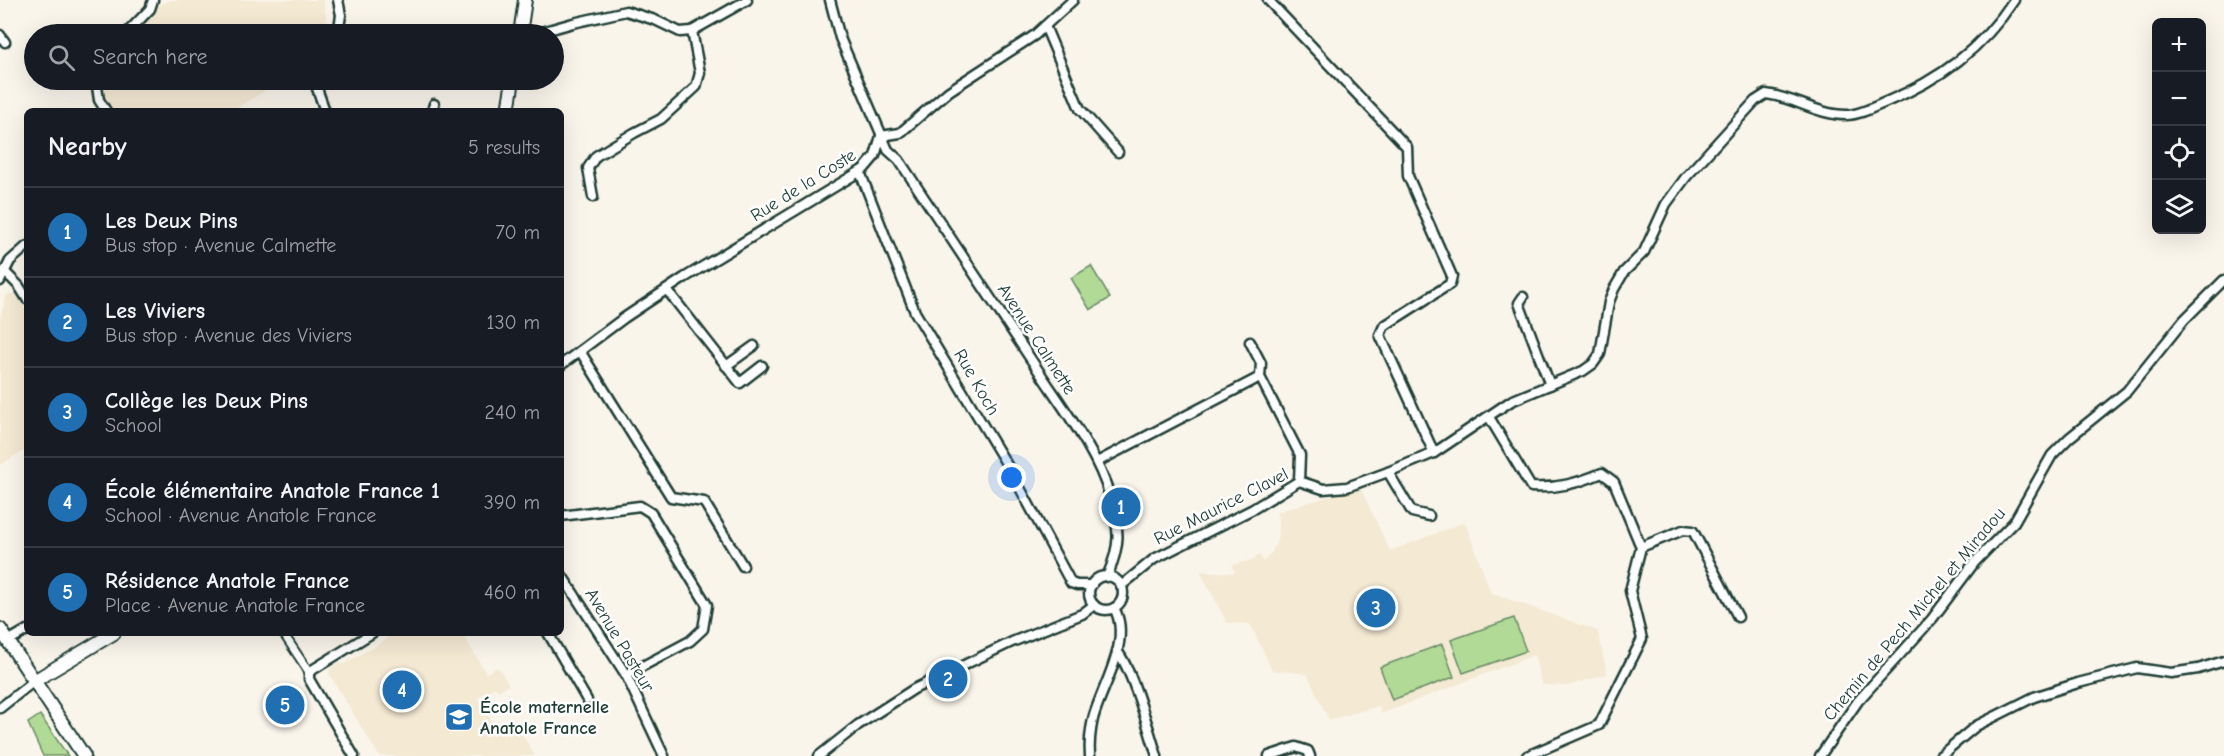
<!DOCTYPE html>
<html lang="en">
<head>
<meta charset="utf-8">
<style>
	:root { --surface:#171b24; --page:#20242c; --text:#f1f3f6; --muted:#9ea1a6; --line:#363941; --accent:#1f6fb2 }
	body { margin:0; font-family:"Comic Neue",sans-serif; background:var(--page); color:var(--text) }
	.controls { position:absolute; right:18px; top:18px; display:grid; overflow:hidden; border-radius:9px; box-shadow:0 6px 24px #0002 }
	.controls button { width:54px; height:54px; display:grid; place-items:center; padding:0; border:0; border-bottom:2px solid var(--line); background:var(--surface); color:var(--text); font:30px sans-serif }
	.you { position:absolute; left:1012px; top:478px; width:21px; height:21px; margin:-15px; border:4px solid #fff; border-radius:50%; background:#1a73e8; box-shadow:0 0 0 9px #1a73e833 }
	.badge { display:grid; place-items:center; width:39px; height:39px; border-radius:50%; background:var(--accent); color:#fff; font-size:20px; font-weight:700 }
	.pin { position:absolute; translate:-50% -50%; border:3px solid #fff; box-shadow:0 2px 6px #0006 }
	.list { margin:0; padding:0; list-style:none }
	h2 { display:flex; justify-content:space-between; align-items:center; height:78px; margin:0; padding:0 24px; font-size:26px }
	h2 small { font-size:20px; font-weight:400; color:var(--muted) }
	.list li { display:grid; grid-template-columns:39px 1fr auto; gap:18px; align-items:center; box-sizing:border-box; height:90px; padding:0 24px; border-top:2px solid var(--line) }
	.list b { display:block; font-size:22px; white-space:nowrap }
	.list p { margin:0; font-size:20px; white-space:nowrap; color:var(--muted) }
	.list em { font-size:20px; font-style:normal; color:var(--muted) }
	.icon { flex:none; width:33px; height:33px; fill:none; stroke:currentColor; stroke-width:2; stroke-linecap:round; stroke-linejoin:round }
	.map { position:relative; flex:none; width:2224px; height:756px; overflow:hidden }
	.search { position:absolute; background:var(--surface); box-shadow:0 6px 24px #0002; left:24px; top:24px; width:540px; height:66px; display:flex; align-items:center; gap:15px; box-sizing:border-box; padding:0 21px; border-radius:33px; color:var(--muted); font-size:22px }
	.panel { position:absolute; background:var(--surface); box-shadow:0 6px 24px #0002; left:24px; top:108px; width:540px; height:528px; border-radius:9px }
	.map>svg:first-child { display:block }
	.built { fill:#f4e9d3 }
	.green { fill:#b1da97; stroke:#688c66; stroke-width:1.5 }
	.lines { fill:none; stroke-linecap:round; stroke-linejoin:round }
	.pedestrian-casing { stroke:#1f3d34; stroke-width:11 }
	.minor-casing { stroke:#1f3d34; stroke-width:13 }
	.secondary-casing { stroke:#1f3d34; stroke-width:16 }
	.pedestrian { stroke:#fff; stroke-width:7 }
	.minor { stroke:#fff; stroke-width:8 }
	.secondary { stroke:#fff; stroke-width:12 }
	.labels { text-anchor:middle; stroke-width:5; stroke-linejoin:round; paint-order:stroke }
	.street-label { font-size:18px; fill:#1f3d34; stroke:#fff }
	.poi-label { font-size:18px; font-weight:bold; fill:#1f3d34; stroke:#fff; text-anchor:start }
</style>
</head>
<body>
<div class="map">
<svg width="2224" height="756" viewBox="0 0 2224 756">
	<rect width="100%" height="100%" fill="#faf5eb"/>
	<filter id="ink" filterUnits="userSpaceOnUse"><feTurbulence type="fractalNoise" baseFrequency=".0167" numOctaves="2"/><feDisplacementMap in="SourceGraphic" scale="12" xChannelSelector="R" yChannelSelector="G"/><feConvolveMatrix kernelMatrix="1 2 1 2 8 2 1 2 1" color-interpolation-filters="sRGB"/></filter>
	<g filter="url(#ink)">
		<g class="built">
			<path d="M171,0H323L328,27L326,34H131L147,21L155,7Z"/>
			<path d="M102,80H282L232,111H114L106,100L101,83Z"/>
			<path d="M7,294H16L27,313V449L0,465V318Z"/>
			<path d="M1360,487L1390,551L1465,522L1491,593L1598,631L1607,674L1567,686L1542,685L1534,655L1381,714L1379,706L1329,720L1307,674L1272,670L1250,624L1227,623L1200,571L1235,573L1232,565L1252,560L1260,555L1263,562L1272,552L1277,540L1279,528L1277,512Z"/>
			<path d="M389,633L394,635L397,633H462L486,673L495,668L500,669L509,685L498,691L495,687L478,698L499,733L516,723L535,756H379L329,674L330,668L339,663L344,664L381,643L387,639L385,635Z"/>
		</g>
		<g class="green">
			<path d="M1091,266L1110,298L1090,310L1071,278Z"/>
			<path d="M1514,618L1526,651L1463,673L1451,640Z"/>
			<path d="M1442,644L1454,677L1392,700L1380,667Z"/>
			<path d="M40,715L68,756H43L28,723Z"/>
		</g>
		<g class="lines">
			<g class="pedestrian-casing">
				<path id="pedestrian" d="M283,633L309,672"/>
			</g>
			<g class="minor-casing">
				<g id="minor">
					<path d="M338,0L341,15L338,34"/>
					<path d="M830,0L840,38L888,150L899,160C945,230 992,300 1038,370C1063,408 1098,453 1110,497C1120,531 1121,544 1107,577"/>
					<path d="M1268,0L1407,147L1408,176L1452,276L1450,284L1384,326L1380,335L1434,453"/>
					<path d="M1045,26L1080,109L1118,152"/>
					<path d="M126,34L150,9L153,0"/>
					<path d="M534,34L573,23L626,11L655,20L680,32L692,31L747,0"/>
					<path d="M0,35L5,42"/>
					<path d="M96,80L99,100L106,111"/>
					<path d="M314,80L325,111"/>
					<path d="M432,111L434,104"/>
					<path d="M881,136L900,133L949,91L1035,35L1073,0"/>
					<path d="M860,172L915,312L1013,475L1071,583L1077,585H1092"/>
					<path d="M593,197L588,168L596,156L634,133L661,119L696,87L700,73L692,31"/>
					<path d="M4,271L19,286L27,299"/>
					<path d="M0,281L10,261L27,246"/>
					<path d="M667,290L740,383L762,366"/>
					<path d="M1523,297L1519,303L1550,385"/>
					<path d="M1250,342L1261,363L1260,377L1300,455L1299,481"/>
					<path d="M580,351L671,497L704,502L743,566"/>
					<path d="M561,365L624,318L684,278L864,169L875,156L881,136"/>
					<path d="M726,366L754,346"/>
					<path d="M1489,417L1531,487C1557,489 1578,483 1602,473L1614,482L1641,547L1630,591L1642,639L1599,725L1527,756"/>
					<path d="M1097,462L1260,377"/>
					<path d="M1388,472L1412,512L1429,516"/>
					<path d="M561,516L640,506L651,513L707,605L703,629L690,641L626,675"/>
					<path d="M1641,547L1683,530L1693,531L1738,617"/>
					<path d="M561,574L626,675L664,756"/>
					<circle cx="1106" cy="593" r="17"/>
					<path d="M1121,586L1154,559L1253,509L1299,481L1323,489L1347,487L1388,472L1434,453L1511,401L1583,371L1593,364L1600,354L1609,302L1614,289L1624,272L1644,252L1666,204L1686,177L1755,101L1766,94C1793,97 1818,115 1846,115C1859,115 1874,107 1886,102C1939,80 1982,49 2014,0"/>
					<path d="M548,633L587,700"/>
					<path d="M8,641L27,630"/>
					<path d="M1117,651C1132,669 1149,731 1157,756"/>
					<path d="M0,708L34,681"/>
					<path d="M354,756L309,679V672L372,633"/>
					<path d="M819,756L858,725L914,689L1012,642L1082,614L1094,605"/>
					<path d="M1090,756C1089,743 1090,732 1093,719C1101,687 1133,641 1114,608"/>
					<path d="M1269,756L1296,747L1308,751L1310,756"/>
					<path d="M1820,756L1858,701L1932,619L1974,563L2014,522L2052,455L2069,438L2127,391L2184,320L2224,280"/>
					<path d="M1940,756L1976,726L2034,697L2078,683L2137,668L2171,673L2198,669L2224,661"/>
				</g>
			</g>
			<g class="secondary-casing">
				<g id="secondary">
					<path d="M520,34L525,0"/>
					<path d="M508,111L513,80"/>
					<path d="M0,629L84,756"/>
					<path d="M34,681L114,633"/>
				</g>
			</g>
			<use href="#pedestrian" class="pedestrian"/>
			<use href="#minor" class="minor"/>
			<use href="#secondary" class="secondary"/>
		</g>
	</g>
	<defs>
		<g id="school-square" transform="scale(1.5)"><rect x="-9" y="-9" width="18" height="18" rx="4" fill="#1f6fb2" stroke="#fff"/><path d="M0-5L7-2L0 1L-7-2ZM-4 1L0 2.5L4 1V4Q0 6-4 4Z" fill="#fff"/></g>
	</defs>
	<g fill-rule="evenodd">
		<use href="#school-square" x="459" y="717"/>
	</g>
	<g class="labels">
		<g class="street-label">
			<text transform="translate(803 185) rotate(-32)" y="6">Rue de la Coste</text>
			<text transform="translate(1037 339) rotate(57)" y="6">Avenue Calmette</text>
			<text transform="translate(977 382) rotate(60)" y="6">Rue Koch</text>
			<text transform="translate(1221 506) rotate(-27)" y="6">Rue Maurice Clavel</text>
			<text transform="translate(1914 614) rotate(-50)" y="6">Chemin de Pech Michel et Miradou</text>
			<text transform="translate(620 640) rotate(59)" y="6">Avenue Pasteur</text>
		</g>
		<g class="poi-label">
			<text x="480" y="713">École maternelle<tspan x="480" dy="21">Anatole France</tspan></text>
		</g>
	</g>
</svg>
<div class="controls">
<button>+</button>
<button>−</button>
<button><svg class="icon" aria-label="locate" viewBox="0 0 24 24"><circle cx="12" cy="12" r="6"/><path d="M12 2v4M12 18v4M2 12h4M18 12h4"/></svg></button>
<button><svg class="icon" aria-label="layers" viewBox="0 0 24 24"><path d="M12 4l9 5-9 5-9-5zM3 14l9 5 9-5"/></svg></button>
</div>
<div class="you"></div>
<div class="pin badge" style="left:1121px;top:507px">1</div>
<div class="pin badge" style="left:948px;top:679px">2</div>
<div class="pin badge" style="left:1376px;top:608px">3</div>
<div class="pin badge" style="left:402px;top:690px">4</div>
<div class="pin badge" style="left:285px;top:705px">5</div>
<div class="search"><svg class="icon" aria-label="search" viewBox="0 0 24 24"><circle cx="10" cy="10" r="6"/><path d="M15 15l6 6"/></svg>Search here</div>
<section class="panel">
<h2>Nearby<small>5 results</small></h2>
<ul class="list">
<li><span class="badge">1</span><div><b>Les Deux Pins</b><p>Bus stop · Avenue Calmette</p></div><em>70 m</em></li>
<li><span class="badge">2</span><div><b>Les Viviers</b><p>Bus stop · Avenue des Viviers</p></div><em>130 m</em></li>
<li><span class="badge">3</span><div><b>Collège les Deux Pins</b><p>School</p></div><em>240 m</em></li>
<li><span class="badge">4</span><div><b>École élémentaire Anatole France 1</b><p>School · Avenue Anatole France</p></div><em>390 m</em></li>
<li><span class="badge">5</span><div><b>Résidence Anatole France</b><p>Place · Avenue Anatole France</p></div><em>460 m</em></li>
</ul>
</section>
</div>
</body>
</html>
